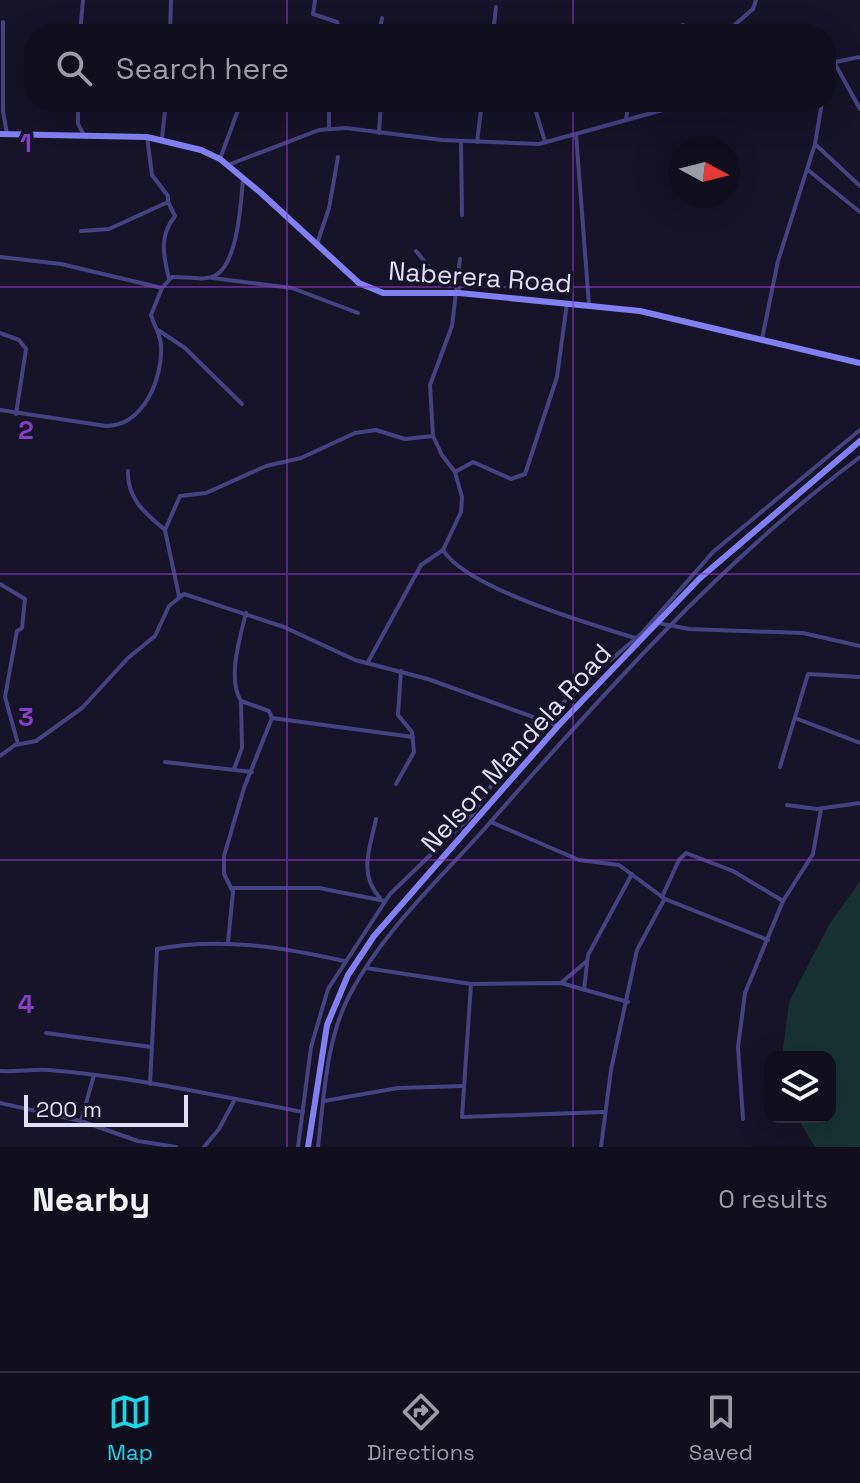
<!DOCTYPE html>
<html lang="en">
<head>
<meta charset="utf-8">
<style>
	:root { --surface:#110e1e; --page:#1a1727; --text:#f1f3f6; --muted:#9c9ca4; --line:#302e3c; --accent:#1ed5e7 }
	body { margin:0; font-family:"Space Grotesk",sans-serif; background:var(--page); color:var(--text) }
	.controls { position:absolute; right:24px; bottom:24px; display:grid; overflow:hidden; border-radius:16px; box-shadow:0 8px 32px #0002 }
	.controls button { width:72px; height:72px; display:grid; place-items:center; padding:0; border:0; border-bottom:2px solid var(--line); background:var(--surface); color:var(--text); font:40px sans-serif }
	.compass { position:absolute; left:668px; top:136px; width:72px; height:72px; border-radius:50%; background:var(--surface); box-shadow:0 8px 32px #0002; rotate:97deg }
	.scale { position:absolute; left:24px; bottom:20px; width:164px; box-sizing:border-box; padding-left:8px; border:4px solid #e1defc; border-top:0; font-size:22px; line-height:28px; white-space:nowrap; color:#e1defc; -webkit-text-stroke:6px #171328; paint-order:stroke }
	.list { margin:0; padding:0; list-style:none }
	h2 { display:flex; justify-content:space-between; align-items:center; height:104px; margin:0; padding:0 32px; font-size:34px }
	h2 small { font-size:26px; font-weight:400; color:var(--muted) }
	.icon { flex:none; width:44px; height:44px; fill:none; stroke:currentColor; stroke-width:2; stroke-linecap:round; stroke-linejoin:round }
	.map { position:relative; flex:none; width:860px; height:1147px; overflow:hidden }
	.search { position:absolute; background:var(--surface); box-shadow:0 8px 32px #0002; left:24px; right:24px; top:24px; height:88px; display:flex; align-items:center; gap:20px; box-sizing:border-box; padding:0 28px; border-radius:32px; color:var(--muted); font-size:30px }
	.sheet { height:224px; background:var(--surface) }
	nav { display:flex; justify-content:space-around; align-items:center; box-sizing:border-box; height:112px; border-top:2px solid var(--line); background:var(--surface); font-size:22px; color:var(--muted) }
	nav a { display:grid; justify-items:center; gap:4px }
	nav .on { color:var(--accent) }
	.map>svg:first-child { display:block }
	.green { fill:#173231 }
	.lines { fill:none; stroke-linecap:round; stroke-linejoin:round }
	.street { stroke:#454382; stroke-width:4 }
	.secondary { stroke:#817ff2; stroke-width:6 }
	.grid { fill:none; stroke:#853ec5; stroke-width:2; stroke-opacity:0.55 }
	.labels { text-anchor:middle; stroke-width:7; stroke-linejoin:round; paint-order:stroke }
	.street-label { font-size:26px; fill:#e1defc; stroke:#171328 }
	.grid-label { font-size:26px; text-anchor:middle; font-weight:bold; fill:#853ec5; stroke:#171328; stroke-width:7; stroke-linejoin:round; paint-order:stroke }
</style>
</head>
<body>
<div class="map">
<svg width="860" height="1147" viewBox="0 0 860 1147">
	<rect width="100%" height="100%" fill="#171328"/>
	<path class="green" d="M860,881V1147H815L797,1117H830V1057H782L789,1002L829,925Z"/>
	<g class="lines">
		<g class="street">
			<path d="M315,0L313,14L337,22L341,34"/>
			<path d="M3,22V111L7,134"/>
			<path d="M80,34L83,0"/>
			<path d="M170,34L171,0"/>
			<path d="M379,34L382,18"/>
			<path d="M493,34L496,7"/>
			<path d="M661,34L683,25"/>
			<path d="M724,34L753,9L756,0"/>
			<path d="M834,62L860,109"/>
			<path d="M826,64L860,57"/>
			<path d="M826,74L828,63"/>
			<path d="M78,102V124L84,135"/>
			<path d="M533,102L545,142"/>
			<path d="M626,119L629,102"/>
			<path d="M329,129V102"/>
			<path d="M379,133L381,102"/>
			<path d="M576,134L589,305"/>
			<path d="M162,138L166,102"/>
			<path d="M461,142L462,215"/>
			<path d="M477,142L482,102"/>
			<path d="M815,144L860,186"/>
			<path d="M220,159L241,102"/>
			<path d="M228,165L319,130L346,128L442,140L539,144L692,102"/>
			<path d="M808,170L860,212"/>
			<path d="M168,202L175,216C159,236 163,254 169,279"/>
			<path d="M81,231L109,229L168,202V196L152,175L147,137"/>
			<path d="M317,244L329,208L338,157"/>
			<path d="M416,251L439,279L459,288"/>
			<path d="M0,257L61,264L162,288"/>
			<path d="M460,259L452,326L430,385L433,436L442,455L455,472L462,497L461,512L443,550C466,588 590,624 635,638"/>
			<path d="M212,278L292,288L358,313"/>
			<path d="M158,330L185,348L242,404"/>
			<path d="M0,333L19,340L26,349L16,414"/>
			<path d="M762,339L778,261L815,144L822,102"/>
			<path d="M0,410L106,426C143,426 163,379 161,345C160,333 154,326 151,315L162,288L172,277C184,276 205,282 216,275C238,262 241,202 243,179"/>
			<path d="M128,471C127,499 145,513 165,530"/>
			<path d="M455,472L473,462L511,479L525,474L557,377L567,303"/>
			<path d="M0,584L25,599L22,628L17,631L5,697L18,744"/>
			<path d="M179,596L165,530L180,496L206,493L266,466L301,458L355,433L376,430L405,439L433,436"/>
			<path d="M658,623L689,629L803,633L860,646"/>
			<path d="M368,662L421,565L443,550"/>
			<path d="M272,718L413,737"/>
			<path d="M795,718L860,743"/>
			<path d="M0,756L15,745L36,741L82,708L128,658L155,636L169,606L184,594L284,627L355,660L428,679L558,726"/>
			<path d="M165,762L252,772"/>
			<path d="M780,767L808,674L860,677"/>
			<path d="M234,769L242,748L241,701"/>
			<path d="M396,784L414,752L412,732L398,715L401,671"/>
			<path d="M787,805L817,809L860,803"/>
			<path d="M376,819C370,848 358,874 380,898"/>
			<path d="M491,822L579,860L619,865L665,899L768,940"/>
			<path d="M233,888H319L385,901"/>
			<path d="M662,897L679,860L686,853L733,871L783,901"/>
			<path d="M228,942L233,892L224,874V856L244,788L272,718L269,711L241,701C227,679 240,637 246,613"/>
			<path d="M366,968L471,984L561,983L628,1002"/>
			<path d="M561,983L587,961"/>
			<path d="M471,984L462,1117L604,1112"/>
			<path d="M584,990L588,955L632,874"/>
			<path d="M46,1033L151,1047"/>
			<path d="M0,1071C16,1072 33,1069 49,1070C135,1077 218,1096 303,1112"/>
			<path d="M150,1084L157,949C221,937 281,947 344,961"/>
			<path d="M324,1101L398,1088L462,1086"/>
			<path d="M0,1103L81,1121L138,1141L176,1147"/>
			<path d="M743,1119L738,1047L745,993L783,901L813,854L821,809"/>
			<path d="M81,1121L94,1075"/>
			<path d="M204,1147L219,1129L234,1101"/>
			<path d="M298,1147L311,1047L328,989L390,894L472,815L493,783L571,694L642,633L713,552L860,430"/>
			<path d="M318,1147C324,1097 326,1039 350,994C383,931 440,879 487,826C602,695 720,562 860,457"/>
			<path d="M601,1147L611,1070L637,950L664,900"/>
		</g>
		<g class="secondary">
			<path d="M0,134L147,137L201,150L220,159L261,193L359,283L383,293H459L640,311L860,363"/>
			<path d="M308,1147L327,1025L348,975L374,936L558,726L699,579L860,441"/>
		</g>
	</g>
	<path class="grid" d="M287,0V34M573,0V34M287,102V1147M573,102V1147M0,287H860M0,574H860M0,860H860"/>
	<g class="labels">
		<g class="street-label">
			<text transform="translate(480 277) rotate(4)" y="9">Naberera Road</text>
			<text transform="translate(516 748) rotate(-48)" y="9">Nelson Mandela Road</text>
		</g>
	</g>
	<g class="grid-label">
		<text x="26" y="152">1</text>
		<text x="26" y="439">2</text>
		<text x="26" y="726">3</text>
		<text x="26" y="1013">4</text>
	</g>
</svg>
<div class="controls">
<button><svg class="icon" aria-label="layers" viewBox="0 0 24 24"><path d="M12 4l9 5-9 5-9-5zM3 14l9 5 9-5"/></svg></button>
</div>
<svg class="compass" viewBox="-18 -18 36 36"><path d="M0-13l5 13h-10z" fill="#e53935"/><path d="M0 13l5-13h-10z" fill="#9c9ca4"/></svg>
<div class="scale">200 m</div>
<div class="search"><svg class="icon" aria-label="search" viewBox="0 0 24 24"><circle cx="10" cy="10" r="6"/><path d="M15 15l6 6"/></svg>Search here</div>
</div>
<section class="sheet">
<h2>Nearby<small>0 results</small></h2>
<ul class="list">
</ul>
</section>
<nav>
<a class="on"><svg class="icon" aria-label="map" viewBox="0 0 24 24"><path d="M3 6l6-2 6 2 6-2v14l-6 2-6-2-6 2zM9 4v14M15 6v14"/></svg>Map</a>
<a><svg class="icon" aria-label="directions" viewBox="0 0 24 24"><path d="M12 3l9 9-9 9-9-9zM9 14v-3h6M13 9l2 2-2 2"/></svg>Directions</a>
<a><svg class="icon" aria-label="saved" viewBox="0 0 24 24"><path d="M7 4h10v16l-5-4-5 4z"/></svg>Saved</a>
</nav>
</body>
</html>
